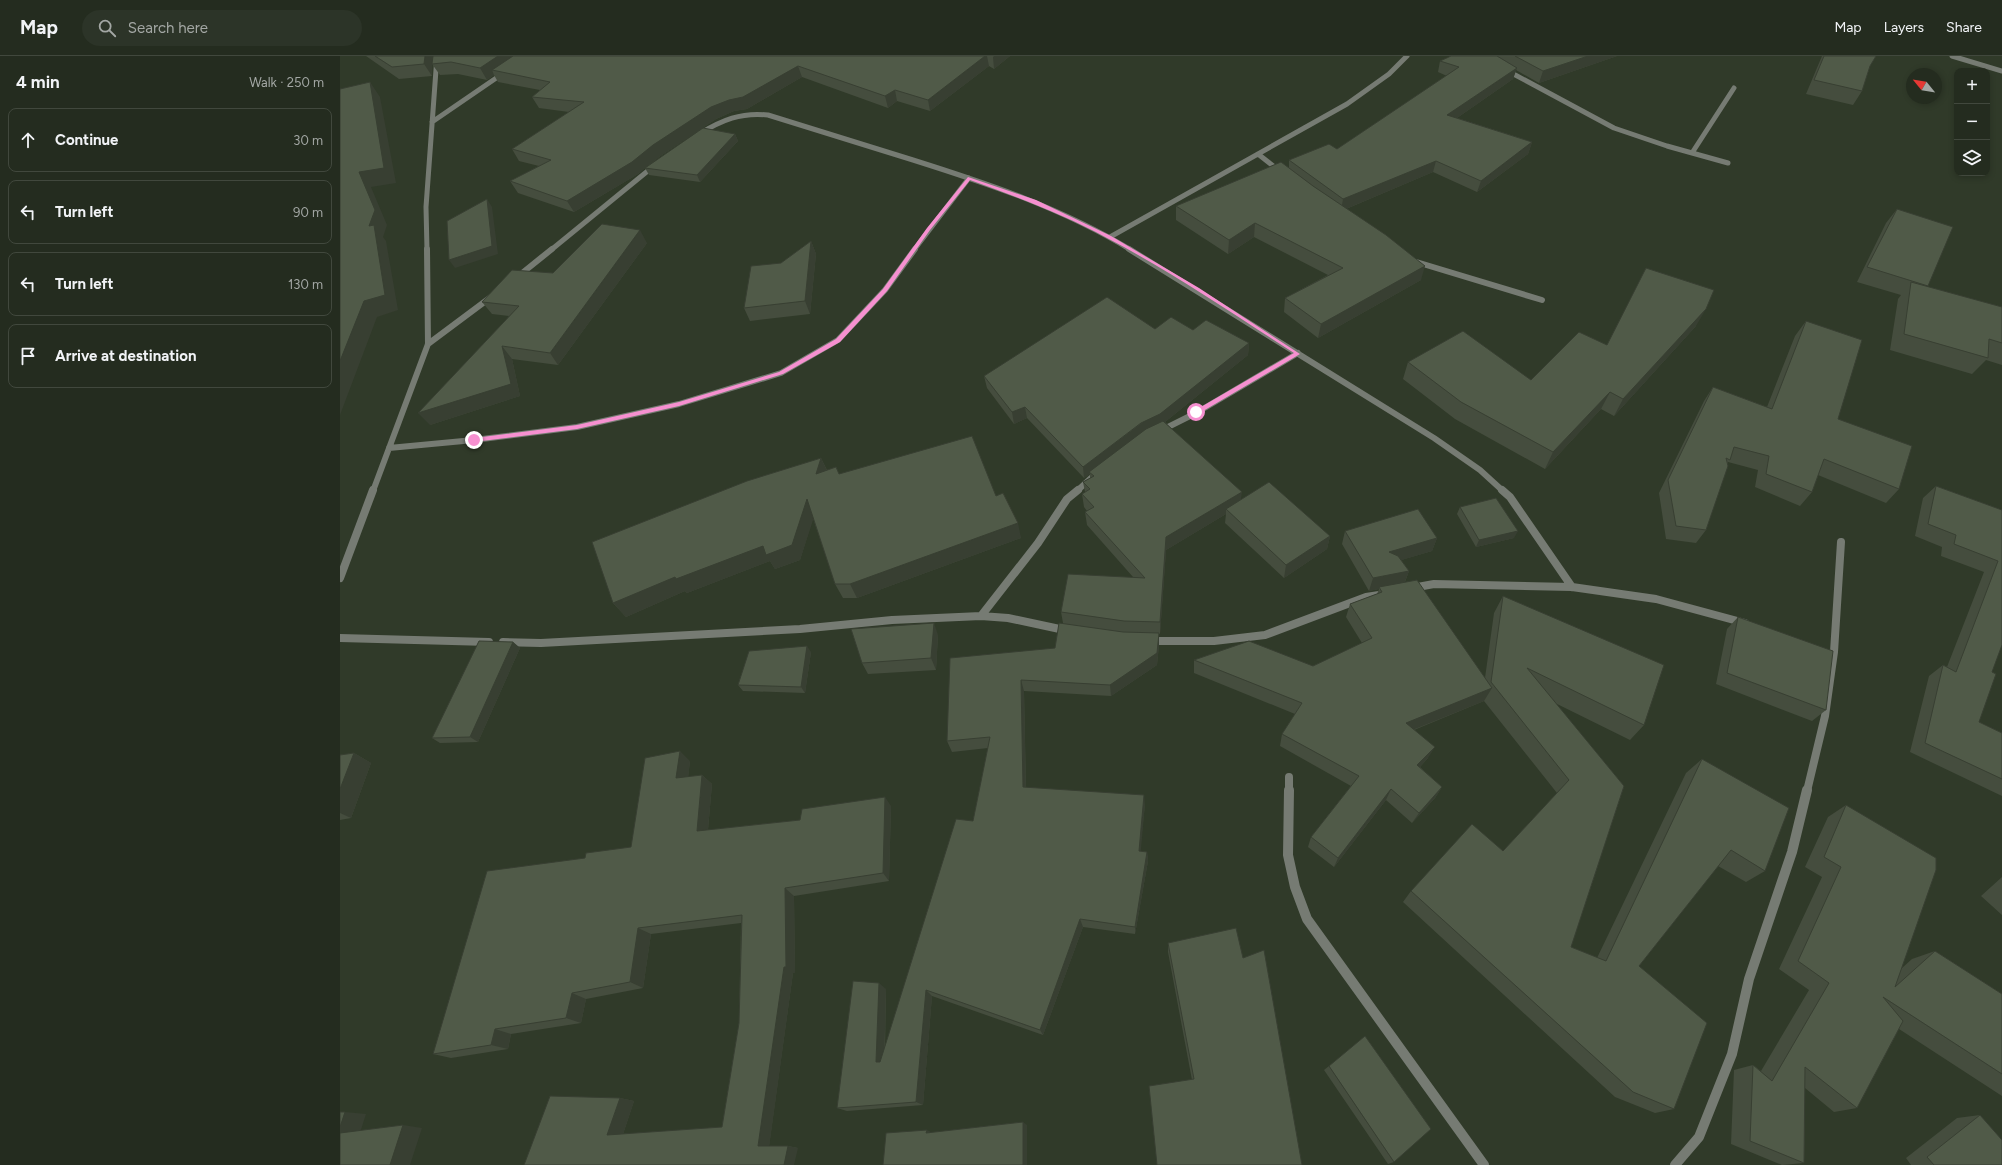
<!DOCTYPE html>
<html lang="en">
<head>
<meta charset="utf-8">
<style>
  :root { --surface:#242c1f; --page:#2c3428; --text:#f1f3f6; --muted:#a3a7a4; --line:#41483d }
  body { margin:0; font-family:Figtree,sans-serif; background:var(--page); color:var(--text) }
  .controls { position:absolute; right:12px; top:12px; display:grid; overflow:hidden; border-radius:8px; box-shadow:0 2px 6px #0003 }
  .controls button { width:36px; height:36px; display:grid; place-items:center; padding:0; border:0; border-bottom:1px solid var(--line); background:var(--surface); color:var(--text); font:20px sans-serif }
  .compass { position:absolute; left:1566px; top:12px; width:36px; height:36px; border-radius:50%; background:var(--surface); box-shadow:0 2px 6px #0003; rotate:300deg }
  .stop { position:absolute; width:12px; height:12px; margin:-9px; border:3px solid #f690d0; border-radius:50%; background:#fff }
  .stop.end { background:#f690d0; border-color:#fff; box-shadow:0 1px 4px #0008 }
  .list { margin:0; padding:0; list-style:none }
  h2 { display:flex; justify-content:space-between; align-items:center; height:52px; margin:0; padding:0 16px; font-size:17px }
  h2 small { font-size:13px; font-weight:400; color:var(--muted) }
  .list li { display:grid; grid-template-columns:26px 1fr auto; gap:12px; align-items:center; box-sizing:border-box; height:64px; margin:0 8px 8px; padding:0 8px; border:1px solid var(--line); border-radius:8px }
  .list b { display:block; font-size:15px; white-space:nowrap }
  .list em { font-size:13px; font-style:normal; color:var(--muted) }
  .icon { flex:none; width:22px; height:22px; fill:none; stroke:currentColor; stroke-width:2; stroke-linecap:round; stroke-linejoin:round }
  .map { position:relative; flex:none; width:1662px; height:1109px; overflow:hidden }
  header { display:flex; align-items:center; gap:24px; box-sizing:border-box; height:56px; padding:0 20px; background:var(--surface); border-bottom:1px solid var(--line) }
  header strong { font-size:19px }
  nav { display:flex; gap:22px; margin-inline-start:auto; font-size:14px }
  .search { width:280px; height:36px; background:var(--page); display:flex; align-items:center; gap:10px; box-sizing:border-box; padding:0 14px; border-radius:22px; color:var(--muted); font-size:15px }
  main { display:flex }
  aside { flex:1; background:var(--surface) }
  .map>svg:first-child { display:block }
</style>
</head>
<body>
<header>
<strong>Map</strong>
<div class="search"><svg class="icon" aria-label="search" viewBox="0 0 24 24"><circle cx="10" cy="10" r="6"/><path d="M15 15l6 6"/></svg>Search here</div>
<nav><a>Map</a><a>Layers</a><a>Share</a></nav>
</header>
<main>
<aside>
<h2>4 min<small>Walk · 250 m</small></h2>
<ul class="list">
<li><svg class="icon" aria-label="ahead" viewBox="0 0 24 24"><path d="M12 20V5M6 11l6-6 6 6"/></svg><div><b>Continue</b></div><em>30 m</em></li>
<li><svg class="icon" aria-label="left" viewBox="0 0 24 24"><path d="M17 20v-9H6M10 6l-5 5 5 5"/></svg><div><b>Turn left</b></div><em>90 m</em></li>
<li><svg class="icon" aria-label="left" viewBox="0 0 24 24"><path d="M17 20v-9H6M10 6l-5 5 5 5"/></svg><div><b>Turn left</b></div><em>130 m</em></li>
<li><svg class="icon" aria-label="arrive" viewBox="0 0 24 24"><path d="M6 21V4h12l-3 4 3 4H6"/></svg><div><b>Arrive at destination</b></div></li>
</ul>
</aside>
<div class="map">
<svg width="1662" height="1109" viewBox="0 0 1662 1109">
  <rect width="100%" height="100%" fill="#303a29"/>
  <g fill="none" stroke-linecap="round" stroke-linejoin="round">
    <path stroke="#767b73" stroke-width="5" d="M1612,0L1662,15
      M1166,14L1274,72L1327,90L1388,107
      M92,66L165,16
      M359,78C382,64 401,56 428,59C476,74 525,89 573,104C649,128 722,152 791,194
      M1352,97L1394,32
      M918,98L941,116
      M770,181L1007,48L1049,18L1067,0
      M87,194L86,151L97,0
      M211,194L315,109
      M574,194L629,122"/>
    <path stroke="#767b73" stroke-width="6" d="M789,193L1094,382L1140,414L1163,435
      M1073,205L1202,244
      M176,222L212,193
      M88,288L151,241
      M820,375L856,357L958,297
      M49,392L134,384L237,371L339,348L441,317L498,284L545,234L575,193
      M33,435L88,288L87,193
      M737,435L751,422"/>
    <path stroke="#767b73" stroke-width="8" d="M1162,434L1170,441L1232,531
      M0,522L33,434
      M1072,532L1094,528L1232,531L1316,543L1405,567
      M641,560L698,487L727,443L738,434
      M0,582L149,586
      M810,585H874L925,579L1026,541L1039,539
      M163,586L201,587L460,573L552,564L641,560L668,562L729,575
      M949,735V721
      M1467,735L1485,660L1494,596L1501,486"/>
    <path stroke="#767b73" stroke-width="10" d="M949,734L948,799L955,831L967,863L1144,1109
      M1335,1109L1359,1081L1392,998L1409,923L1452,796L1467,734"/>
  </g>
  <path fill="#454d3e" d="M26,0H670L654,13L649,10L590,55L557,45L548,52L462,21L407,53L394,55L376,63L319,101L306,112L395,78L398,85L360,126L309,119L305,112L298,118L234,156L178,137L170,125L199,110L179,105L172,93L229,56L199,52L192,41L200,34L158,26L154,19L147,24L118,18L100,19L92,8V20L59,23Z
    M1111,0H1277L1199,27L1176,14L1173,23L1117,62L1192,86L1188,98L1137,136L1093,116L1006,153L1081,224L978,282L944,256L945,242L988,219L914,181L888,198L836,164V150L949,112V104L997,93L1107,20L1098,16L1100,5Z
    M1482,0H1536L1530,10L1522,35L1513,49L1466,38Z
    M1557,153L1588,230L1587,231L1662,251V309L1646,304L1632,318L1550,294L1558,243L1561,239L1517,226L1546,167Z
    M471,185L476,198L470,258L410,265L404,252L441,207Z
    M307,187L218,309L172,303L180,340L90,369L169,260L152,258L142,246L213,217Z
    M1466,265L1498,363L1559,433L1546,447L1478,419L1472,436L1460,450L1415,431L1418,414L1388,406L1366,474L1356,487L1326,483L1319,437L1364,345L1373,331L1427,351L1455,280Z
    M1356,270L1274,360L1261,353L1205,413L1115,363L1063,323L1068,306L1191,324L1267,289Z
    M815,273L853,274L909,287L908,299L825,366L901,444L990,480L987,493L944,522L885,467L886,458L826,494L820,578H819V589L817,609L771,640L684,635L686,732L805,748L800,795L807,796L808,805L795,878L743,871L703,979L592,940L583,1049L507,1055L497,1052L546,933L545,993L633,765L648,692L612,696L607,685L715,592L723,567L721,556L793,521L747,469L745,456L747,455L744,451L742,438L745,436L743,426L750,422V418L744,422L687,362L674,368L647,332L644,320Z
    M481,402L487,414L496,411L499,418L656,440L681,482L517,542H503L495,528L473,462L460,504L435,513L430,505L347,537L345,535L286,561L273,547Z
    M1596,430L1662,454L1652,616L1639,666L1662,677V740L1570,696L1589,620L1603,609L1607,611L1644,516L1601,500L1602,491L1575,480L1583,442Z
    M1120,451L1174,482L1136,491L1117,458Z
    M1005,475L1097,482L1092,495L1061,504L1069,515L1065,526L1145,622L1154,557L1163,540L1304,669L1290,684L1215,647L1284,730L1231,891L1257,902L1346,717L1362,703L1425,815L1406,826L1378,810L1299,910L1334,1053L1315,1057L1275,1041L1063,846L1071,835L1163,795L1217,737L1144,645L1074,674L1088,702L1080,711L1102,731L1095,742L1072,767L1046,744L994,811L968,791L971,781L1011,730L940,690L942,678L955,658L854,617V604L973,610L1022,587L1006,561L1010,548L1037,538L1039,533L1029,535L1002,488Z
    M1398,561L1486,654L1472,665L1376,628L1387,573Z
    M598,579L596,614L528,618L522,607Z
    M173,586L180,592L138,686L100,687L92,682Z
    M471,596L465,637L403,635L398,629Z
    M14,697L31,707L11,762L0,764V699Z
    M350,705L348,721L362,719L372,728L368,774L460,764L551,750L549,825L454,840L455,917H453L429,1090H448L458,1092L184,1109L280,1042L294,1045L283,1078L382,1071L399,967L401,867L311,878L303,932L246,943L241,967L171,978L168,993L111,1002L93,998L245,802L291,791Z
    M1506,749L1562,912L1572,903L1595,895L1662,938V1040L1559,973L1517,1052L1494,1056L1465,1032L1464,1107L1442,1109L1391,1088L1394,1014L1413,1009L1421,1015L1469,934L1439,913L1482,821L1465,811L1488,761Z
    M1662,821V859L1641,840Z
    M828,887L903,902L962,1109L852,1024L828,896Z
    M989,1010L1054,1106L1048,1108L984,1014Z
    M1640,1059L1662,1109H1571L1566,1102L1617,1062Z"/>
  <path fill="#383f32" d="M85,0H93L92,20L84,8Z
    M158,0H182L152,14L154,19L147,24L140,12Z
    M645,0H647L649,10L590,55L588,44Z
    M654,0H670L654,13L653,1Z
    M1248,0H1277L1199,27L1203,15Z
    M458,10L462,21L407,53L394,55L376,63L319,101L298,118L234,156L227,145L371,51Z
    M1177,12L1173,23L1104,71L1107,59Z
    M30,26L40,41L56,127L31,131L47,169L43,181L46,185L58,254L37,261L0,359V305L24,245L29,170L19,116Z
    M555,34L557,45L548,52L545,40Z
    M395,78L398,85L360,126L357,119Z
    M1192,86L1188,98L1137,136L1141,125Z
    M1096,105L1093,116L1001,155L1003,143Z
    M147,143L152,151L158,198L115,212L109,204Z
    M915,167L914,181L888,198L889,184Z
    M300,174L307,187L218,309L210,297Z
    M471,185L476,198L470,258L465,245Z
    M1085,210L1081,224L978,282L981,268Z
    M1366,253L1356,270L1274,360L1283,343Z
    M909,287L908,299L820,370L749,416L750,418L744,422L743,411Z
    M162,290L172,303L180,340L90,369L78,357Z
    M1270,336L1261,353L1205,413L1213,396Z
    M685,351L687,362L674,368L672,356Z
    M481,402L488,417L476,418Z
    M902,436L900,449L886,453V458L826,494L820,578V566L826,481Z
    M467,443L475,458L460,504L435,513L430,505L347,537L345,535L286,561L273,547L335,521Z
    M678,467L681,482L517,542L510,528Z
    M1178,475L1174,482L1136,491L1139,484Z
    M990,480L987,493L944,522L946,509Z
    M1097,482L1092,495L1045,509L1049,496Z
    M1069,515L1064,528L1039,531V533L1029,535L1033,522Z
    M594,567L598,579L596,614L591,602Z
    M819,577V589L817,609L771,640L770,629Z
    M173,586L180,592L138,686L130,681Z
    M467,590L471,596L465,637L461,631Z
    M681,624L684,635L686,741L683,731Z
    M1152,632L1144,645L1060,679L1066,667Z
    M1095,691L1088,702L1071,721L1077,709Z
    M340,695L350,705L347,732L336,722Z
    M14,697L31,707L11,762L0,757V733Z
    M362,719L372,728L367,784L357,775Z
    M1102,731L1095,742L1072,767L1079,757Z
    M1051,733L1046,744L994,811L998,802Z
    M804,739L805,748L800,804L799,795Z
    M545,741L551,750L549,825L543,817Z
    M807,796L808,805L795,878V871Z
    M445,832L454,840L455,917H453L429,1092L418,1090Z
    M740,863L743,871L703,979L700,974Z
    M298,872L311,878L303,932L290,926Z
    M539,927L546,933L544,1010L536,1006Z
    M586,934L592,940L583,1049L576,1046Z
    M232,937L246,943L241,967L226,962Z
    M155,973L171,978L168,993L151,989Z
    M280,1042L294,1045L282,1081L267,1079Z
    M5,1056L26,1058L19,1080L0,1078V1071Z
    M683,1066L687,1069V1109H683Z
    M63,1069L82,1072L70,1109H50Z
    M587,1074L593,1077H586Z
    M448,1090L458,1092L454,1109H444Z"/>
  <path fill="#505a48" stroke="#383f32" d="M35,0H85L84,8L52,11Z
    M93,0H158L140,12L111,6L92,8Z
    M173,0H645L588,44L555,34L545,40L458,10L403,41L389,44L371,51L313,89L292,106L227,145L170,125L211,104L172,93L244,46L192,41L210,26L152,14Z
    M1111,0H1157L1177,12L1107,59L1192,86L1141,125L1096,105L1003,143L949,104L989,88L997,93L1119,11L1100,5Z
    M1175,0H1248L1203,15Z
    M1484,0H1536L1530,10L1522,35L1474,24Z
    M30,26L44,112L19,116L35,154L29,170L34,169L45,239L24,245L0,305V33Z
    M363,72L395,78L357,119L305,112Z
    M941,106L973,130L1046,179L1085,210L981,268L945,242L1003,212L915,167L889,184L836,150Z
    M147,143L152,190L109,204L107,165Z
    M1557,153L1613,171L1588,230L1527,211Z
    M262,168L300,174L210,297L162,290L171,328L78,357L179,250L142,246L172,214L213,217Z
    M471,185L465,245L404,252L411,210L441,207Z
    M1306,212L1374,234L1366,253L1283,343L1270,336L1213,396L1121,346L1068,306L1123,275L1191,324L1239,276L1267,289Z
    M1571,226L1662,251V287L1649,283L1648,302L1564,278Z
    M767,241L815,273L831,261L853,274L866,264L909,287L820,358L801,367L743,411L685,351L672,356L644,320Z
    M1466,265L1522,284L1498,363L1572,390L1559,433L1484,403L1472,436L1426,418L1429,400L1394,391L1390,404L1386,402L1388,410L1366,474L1336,470L1328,424L1373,331L1432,353Z
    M823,365L902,436L826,481L820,566L784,565L721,556L728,518L805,522L745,456L754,451L742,438L750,433L743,426L754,420L749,416L806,373Z
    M632,380L656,440L663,437L678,467L510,528H495L467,443L452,489L426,499L423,490L336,523L335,521L273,547L252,486L407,425L481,402L476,418L496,411L499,418Z
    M929,426L990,480L946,509L886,453Z
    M1596,430L1662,454V589L1652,616L1656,618L1639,666L1662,677V723L1585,687L1603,609L1616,616L1658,505L1614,488L1616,479L1588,468Z
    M1156,442L1178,475L1139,484L1120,451Z
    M1078,453L1097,482L1049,496L1058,500L1069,515L1033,522L1005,475Z
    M1077,524L1152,632L1066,667L1095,691L1077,709L1102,731L1079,757L1051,733L998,802L971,781L1019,720L942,678L962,647L854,604L909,585L973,610L1032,582L1010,548L1042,536L1039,531Z
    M1163,540L1324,609L1304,669L1187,612L1284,730L1231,891L1266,905L1362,703L1449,752L1425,815L1391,794L1299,910L1367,967L1334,1053L1293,1036L1071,835L1132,768L1163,795L1229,724L1151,626Z
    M1398,561L1493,595L1486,654L1387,617Z
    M594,567L591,602L522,607L511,573Z
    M719,567L783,576L819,577L817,597L770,629L681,624L683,731L804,739L799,795L807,796L795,871L740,863L700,974L586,934L576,1046L497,1052L513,925L539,927L536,1006H540L616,763L633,765L650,681L607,685L610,602L715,592Z
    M139,585L173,586L130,681L92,682Z
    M467,590L461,631L398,629L409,595Z
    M340,695L336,722L362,719L357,775L460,764L462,753L545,741L543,817L445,832L446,911H444L418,1090H448L444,1109H184L210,1040L280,1042L267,1079L382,1071L399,967L402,859L298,872L290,926L232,937L226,962L155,973L151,989L93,998L147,815L245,802L246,797L291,791L305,702Z
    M14,697L0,733V699Z
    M1506,749L1596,802V814L1555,931L1595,895L1662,938V1018L1543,941L1563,965L1517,1052L1465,1011L1464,1107L1410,1085L1413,1009L1432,1025L1489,927L1458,905L1501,811L1484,801Z
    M896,872L903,902L924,894L962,1109H817L809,1030L854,1023L828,887Z
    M1025,980L1091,1073L1054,1106L989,1010Z
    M0,1056H5L0,1071Z
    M1640,1059L1662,1084V1109H1594L1587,1101Z
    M683,1066V1109H543L546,1077L587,1074L586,1077Z
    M63,1069L50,1109H0V1077Z"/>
  <path fill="#f690d0" d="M628,121L696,144L771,180L859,232L960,298L858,358H854V355L954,297C893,258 832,216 767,182C723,158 677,141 630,124L590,174L547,235L500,286L443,318L339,350L237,373L134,386L131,384L134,382L237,369L339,346L439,316L496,283L543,233L587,172Z"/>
</svg>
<div class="controls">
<button>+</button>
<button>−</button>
<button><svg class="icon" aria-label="layers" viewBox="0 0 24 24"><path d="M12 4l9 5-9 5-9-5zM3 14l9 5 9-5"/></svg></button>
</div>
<svg class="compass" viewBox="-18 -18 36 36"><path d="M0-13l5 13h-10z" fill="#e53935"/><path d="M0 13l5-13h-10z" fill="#a3a7a4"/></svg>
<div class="stop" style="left:856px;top:356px"></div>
<div class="stop end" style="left:134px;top:384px"></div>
</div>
</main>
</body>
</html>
